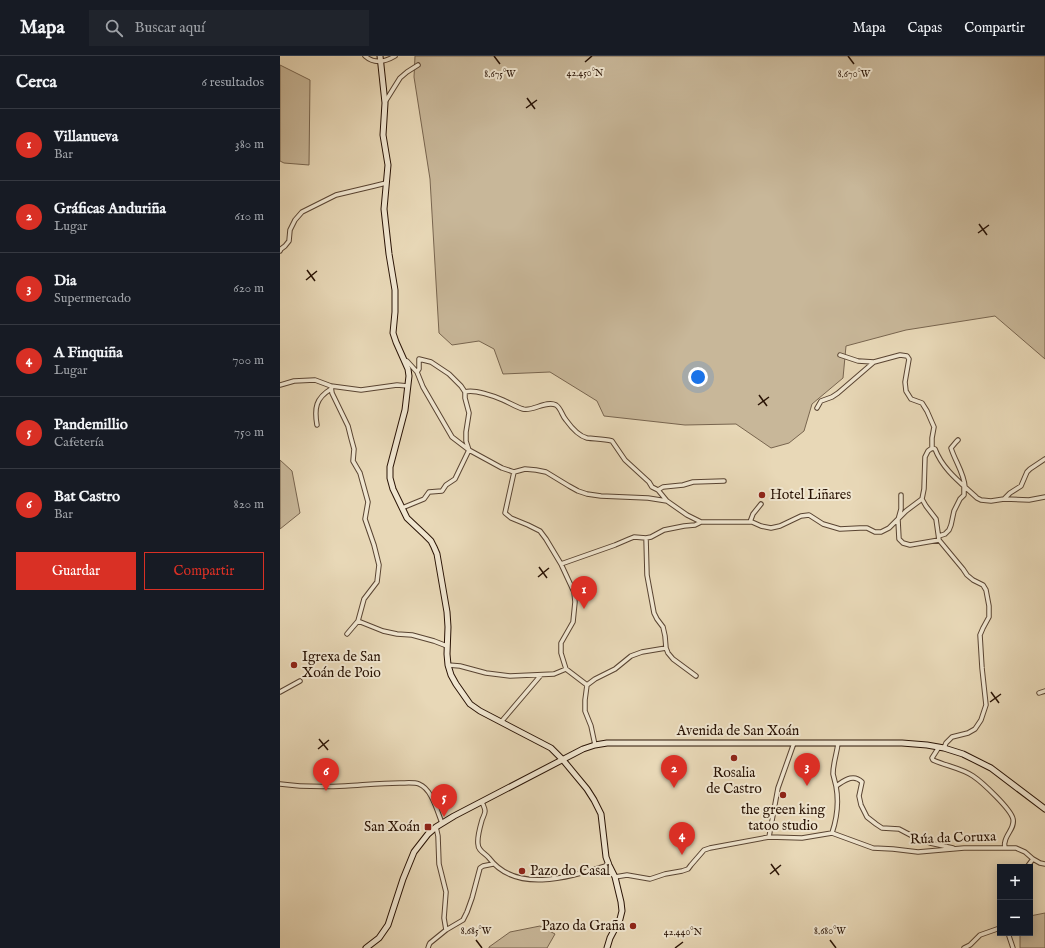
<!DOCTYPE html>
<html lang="es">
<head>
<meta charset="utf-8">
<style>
  :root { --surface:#171b24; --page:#20242c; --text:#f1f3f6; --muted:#9ea1a6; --line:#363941; --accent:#d93025 }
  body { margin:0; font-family:"IM FELL English",serif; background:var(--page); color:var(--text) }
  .controls { position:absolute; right:12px; bottom:12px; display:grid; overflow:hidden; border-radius:0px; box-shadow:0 2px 10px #0003 }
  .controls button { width:36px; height:36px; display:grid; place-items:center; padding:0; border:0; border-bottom:1px solid var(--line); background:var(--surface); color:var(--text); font:20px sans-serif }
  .you { position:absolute; left:418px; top:321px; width:14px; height:14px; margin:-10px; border:3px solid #fff; border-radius:50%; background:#1a73e8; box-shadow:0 0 0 6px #1a73e833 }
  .badge { display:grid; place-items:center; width:26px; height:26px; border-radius:50%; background:var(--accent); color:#fff; font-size:13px; font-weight:700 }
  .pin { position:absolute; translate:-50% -33px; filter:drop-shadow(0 1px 2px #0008) }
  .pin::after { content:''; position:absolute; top:21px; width:14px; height:12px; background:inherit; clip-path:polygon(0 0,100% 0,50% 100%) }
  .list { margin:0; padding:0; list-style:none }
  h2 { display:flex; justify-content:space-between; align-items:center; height:52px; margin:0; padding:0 16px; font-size:17px }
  h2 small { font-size:13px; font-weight:400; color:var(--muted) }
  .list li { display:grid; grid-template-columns:26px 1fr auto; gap:12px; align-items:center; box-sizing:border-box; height:72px; padding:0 16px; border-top:1px solid var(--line) }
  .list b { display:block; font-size:15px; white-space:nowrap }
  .list p { margin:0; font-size:13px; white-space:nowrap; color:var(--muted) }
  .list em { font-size:13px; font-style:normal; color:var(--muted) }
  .actions { display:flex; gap:8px; padding:12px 16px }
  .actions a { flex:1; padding:9px 0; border:1px solid var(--accent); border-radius:0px; text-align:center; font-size:14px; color:var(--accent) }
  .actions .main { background:var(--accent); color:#fff }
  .icon { flex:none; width:22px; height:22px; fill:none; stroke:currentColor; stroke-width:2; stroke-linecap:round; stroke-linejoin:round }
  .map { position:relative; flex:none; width:765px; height:892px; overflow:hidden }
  header { display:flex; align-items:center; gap:24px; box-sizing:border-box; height:56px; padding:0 20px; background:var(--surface); border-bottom:1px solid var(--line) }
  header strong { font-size:19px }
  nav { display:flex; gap:22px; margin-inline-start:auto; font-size:14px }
  .search { width:280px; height:36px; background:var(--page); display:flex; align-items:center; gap:10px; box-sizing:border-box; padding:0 14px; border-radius:0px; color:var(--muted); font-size:15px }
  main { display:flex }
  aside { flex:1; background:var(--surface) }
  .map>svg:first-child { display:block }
</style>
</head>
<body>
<header>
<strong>Mapa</strong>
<div class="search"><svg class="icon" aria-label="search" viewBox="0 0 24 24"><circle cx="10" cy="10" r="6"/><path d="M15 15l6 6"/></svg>Buscar aquí</div>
<nav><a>Mapa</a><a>Capas</a><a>Compartir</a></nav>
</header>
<main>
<aside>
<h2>Cerca<small>6 resultados</small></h2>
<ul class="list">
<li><span class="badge">1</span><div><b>Villanueva</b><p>Bar</p></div><em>380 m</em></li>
<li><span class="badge">2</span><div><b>Gráficas Anduriña</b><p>Lugar</p></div><em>610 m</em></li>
<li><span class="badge">3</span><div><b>Dia</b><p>Supermercado</p></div><em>620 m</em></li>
<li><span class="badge">4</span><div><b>A Finquiña</b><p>Lugar</p></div><em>700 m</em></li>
<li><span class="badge">5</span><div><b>Pandemillio</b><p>Cafetería</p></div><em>750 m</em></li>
<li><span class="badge">6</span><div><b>Bat Castro</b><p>Bar</p></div><em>820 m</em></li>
</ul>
<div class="actions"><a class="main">Guardar</a><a>Compartir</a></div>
</aside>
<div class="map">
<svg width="765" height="892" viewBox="0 0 765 892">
  <rect width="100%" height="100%" fill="#e8d8b7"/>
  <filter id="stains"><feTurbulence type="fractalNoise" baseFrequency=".005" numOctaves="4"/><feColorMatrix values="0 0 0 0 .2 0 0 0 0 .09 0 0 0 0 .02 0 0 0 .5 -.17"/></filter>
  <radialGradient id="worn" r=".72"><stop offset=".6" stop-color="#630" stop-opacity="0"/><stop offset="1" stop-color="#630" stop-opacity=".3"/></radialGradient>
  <path fill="#c8b799" stroke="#78654f" d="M135,0H765V303L715,260L626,274L566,290L563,322L532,348L524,375L509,387L491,392L456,368L405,369L324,360L317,345L270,316L223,318L214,293L199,285L172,289L159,277L150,123L134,21Z
    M0,9L30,24L29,109L4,107L0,105Z
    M0,404L12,415L20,457L0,473Z
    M765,857V892H740V877H750V860Z
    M260,870L275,878L267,892H209V891L230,876Z"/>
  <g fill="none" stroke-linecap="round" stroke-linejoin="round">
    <g stroke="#594432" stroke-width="5.5">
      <path id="street" d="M85,0C94,8 105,6 115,0
        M105,46L120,22L127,16L138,9
        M0,195L1,193L5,190L9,185L10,174L15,164L22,156L56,139L94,130L106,127
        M560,299L578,305L594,306
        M124,304L127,305L137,316L143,331L172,381L189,394L222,412L234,416
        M0,329L14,325L35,324L51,330L81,334L117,329L128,330
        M51,330L52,337L68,370L71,382L74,393L73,405L80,417L88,446L85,463L94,489L99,509L97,526L84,543L78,565L67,578
        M185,336C194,333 214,340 223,344C230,347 236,351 243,353C252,356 266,344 276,349C281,352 282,360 286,364C291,371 299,380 307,382C315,383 324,383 332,385L345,404L369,426L372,431L378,434L387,445
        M537,352L541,345L552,341L558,337L594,306L620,299L627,300L629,303L625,326L626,335L631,343L642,347L647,355L654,371L652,382V392
        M37,369C34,352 36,342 51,333
        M678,384L676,386L671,392C675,405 684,417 685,431
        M652,392L648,395L645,401L644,433L642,443L646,450L656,463L659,484L683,513L687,519L693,524L703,529L706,534L709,550V561L703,572L700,579L702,612L706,649L701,664L695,673L688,677L672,681L666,687L664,692
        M652,392L655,393C663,414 681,427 697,442L701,444L711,445L724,443L749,444L765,441
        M234,416L245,413L256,414L266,416L289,430L298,435L307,438L321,440L368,442L387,445L407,459L421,466H472L481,470L491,472L500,470L521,460L529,459L543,468L560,473L580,472H587L595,476H601L609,472L626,455L642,443
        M234,416L225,457L231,462L248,469L260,475L266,483L281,508L294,536L295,546L293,566L281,587V597L286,613L307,629L305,644V655L311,670L315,689
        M378,434L383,431L403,429L413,426L444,425
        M621,439V453L618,464L619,483L623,487L630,489L659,484
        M724,443L730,437L741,430L747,416L750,413L765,403
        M122,452L144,443L149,436L162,435L166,429L175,423L189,394L186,385V376L189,357L185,342V336L181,330L169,318L151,306L139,303V313L137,316
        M470,466L473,458L481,448
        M659,480L665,478L669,474L671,469L674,455L680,443L684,439V430
        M366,482L367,519L374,557L377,563L383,571L385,580L386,592L388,597L393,603L416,620
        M281,508L335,489L349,483L354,481L366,482L371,481L384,474L404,470L415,469L421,466
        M78,565L103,575L117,578L132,579L154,585L167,590
        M168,609L180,610L206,617L230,620L274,618L286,613
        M307,629L315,623L335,613L351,600L362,596L386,592
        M0,636L20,625
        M759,637L765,635
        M221,666L261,619
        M558,687C557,697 553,707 553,718C554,722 555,726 556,730C559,746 557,762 552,777L593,792L613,793L638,796L684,792H736L745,796L753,803L760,807L765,808
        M659,691L652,702L653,704C666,710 681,712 693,720C702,726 731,753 733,763C735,772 726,778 725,786C724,788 725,790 725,792
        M0,728C22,731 43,731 65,730C83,729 102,727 120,727C126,727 134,726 139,728C152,733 157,755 162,767
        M556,730C564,725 573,717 582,726L579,740L581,749L587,761L596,768L602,772L619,773L638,783L650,787L673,792
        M202,746C203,749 205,752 205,755C205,758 203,761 202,764C200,771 197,781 198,788C198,795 205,797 209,802C237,839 292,820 329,809
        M156,771L158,780L159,808L166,836L164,862L166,874
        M489,781L498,732L514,687
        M747,811L753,803
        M335,821L347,819L370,823L385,818L402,815L408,813L411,809L424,794L430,792L489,781L522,782L552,777
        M728,877L733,892
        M148,892L149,889L150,887L166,874L183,864L187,856L192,842L200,812L203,810L213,808
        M684,892L690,889L700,879L720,872"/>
    </g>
    <g stroke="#291305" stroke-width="7">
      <path id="secondary" d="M100,0L105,47L103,79L108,109L104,153L109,198L115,234V256L113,277L116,286L128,313L129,320L125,354L110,411V422L113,433L127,462L145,479L151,485L154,491L157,498L167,556L168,571L167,598L168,609L171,619L176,628L190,648L200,655L271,692L283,704L307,733L314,744L321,758L326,801L329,809L335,821L341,846L342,855L340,863L330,882L327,892
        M86,892L99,882L108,869L123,823L134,796L148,778L156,771L174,760L303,693L315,689L327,687H622L647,689L664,692L683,698L711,712L765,753"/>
    </g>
    <use href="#street" stroke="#f0e6d0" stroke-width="3.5"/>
    <use href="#secondary" stroke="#f0e6d0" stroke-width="5"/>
  </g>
  <path fill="none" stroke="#291305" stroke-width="1.5" d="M214,0L220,8M568,0L574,8M305,6L312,0M247,42L255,53M246,52L257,44M699,168L707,179M698,177L709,169M27,214L35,225M26,224L37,215M479,339L487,350M478,349L489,341M259,511L267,522M258,521L269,512M711,636L719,647M710,646L721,638M39,683L48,694M38,693L49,684M491,808L499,819M490,818L501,809M196,884L202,892M550,884L556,892M395,892L403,886"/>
  <g fill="#8f2418" stroke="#f0e6d0" stroke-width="1.5">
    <circle cx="482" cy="439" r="4"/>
    <circle cx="14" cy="609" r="4"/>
    <circle cx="454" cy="702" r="4"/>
    <circle cx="503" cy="739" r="4"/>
    <rect x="144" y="767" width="8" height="8" rx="2"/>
    <circle cx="242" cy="815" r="4"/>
    <circle cx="353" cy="870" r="4"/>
  </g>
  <g text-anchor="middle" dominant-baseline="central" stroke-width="4" stroke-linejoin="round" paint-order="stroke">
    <g font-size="14" fill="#291305" stroke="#f0e6d0" text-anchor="start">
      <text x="490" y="439">Hotel Liñares</text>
      <text x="22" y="601">Igrexa de San<tspan x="22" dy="16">Xoán de Poio</tspan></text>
      <text x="454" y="717" text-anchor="middle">Rosalia<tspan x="454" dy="16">de Castro</tspan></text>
      <text x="503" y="754" text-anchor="middle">the green king<tspan x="503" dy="16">tatoo studio</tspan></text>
      <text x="140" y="771" text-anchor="end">San Xoán</text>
      <text x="250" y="815">Pazo do Casal</text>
      <text x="345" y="870" text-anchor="end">Pazo da Graña</text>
    </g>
    <g font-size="14" fill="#291305" stroke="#f0e6d0">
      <text x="458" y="675">Avenida de San Xoán</text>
      <text transform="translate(673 782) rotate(-2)">Rúa da Coruxa</text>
    </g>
  </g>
  <g font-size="10" text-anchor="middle" fill="#291305" stroke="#f0e6d0" stroke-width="4" stroke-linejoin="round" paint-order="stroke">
    <text x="305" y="20">42.450°N</text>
    <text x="220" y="21">8.675°W</text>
    <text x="574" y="21">8.670°W</text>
    <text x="196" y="878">8.685°W</text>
    <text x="550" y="878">8.680°W</text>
    <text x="403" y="879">42.440°N</text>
  </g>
  <rect width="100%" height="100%" filter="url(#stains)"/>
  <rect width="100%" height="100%" fill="url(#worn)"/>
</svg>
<div class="controls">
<button>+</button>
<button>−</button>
</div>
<div class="you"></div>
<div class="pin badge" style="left:304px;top:553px">1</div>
<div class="pin badge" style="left:394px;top:732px">2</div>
<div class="pin badge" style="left:527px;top:730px">3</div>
<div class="pin badge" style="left:402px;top:799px">4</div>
<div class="pin badge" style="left:164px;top:761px">5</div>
<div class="pin badge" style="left:46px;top:735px">6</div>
</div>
</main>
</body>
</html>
